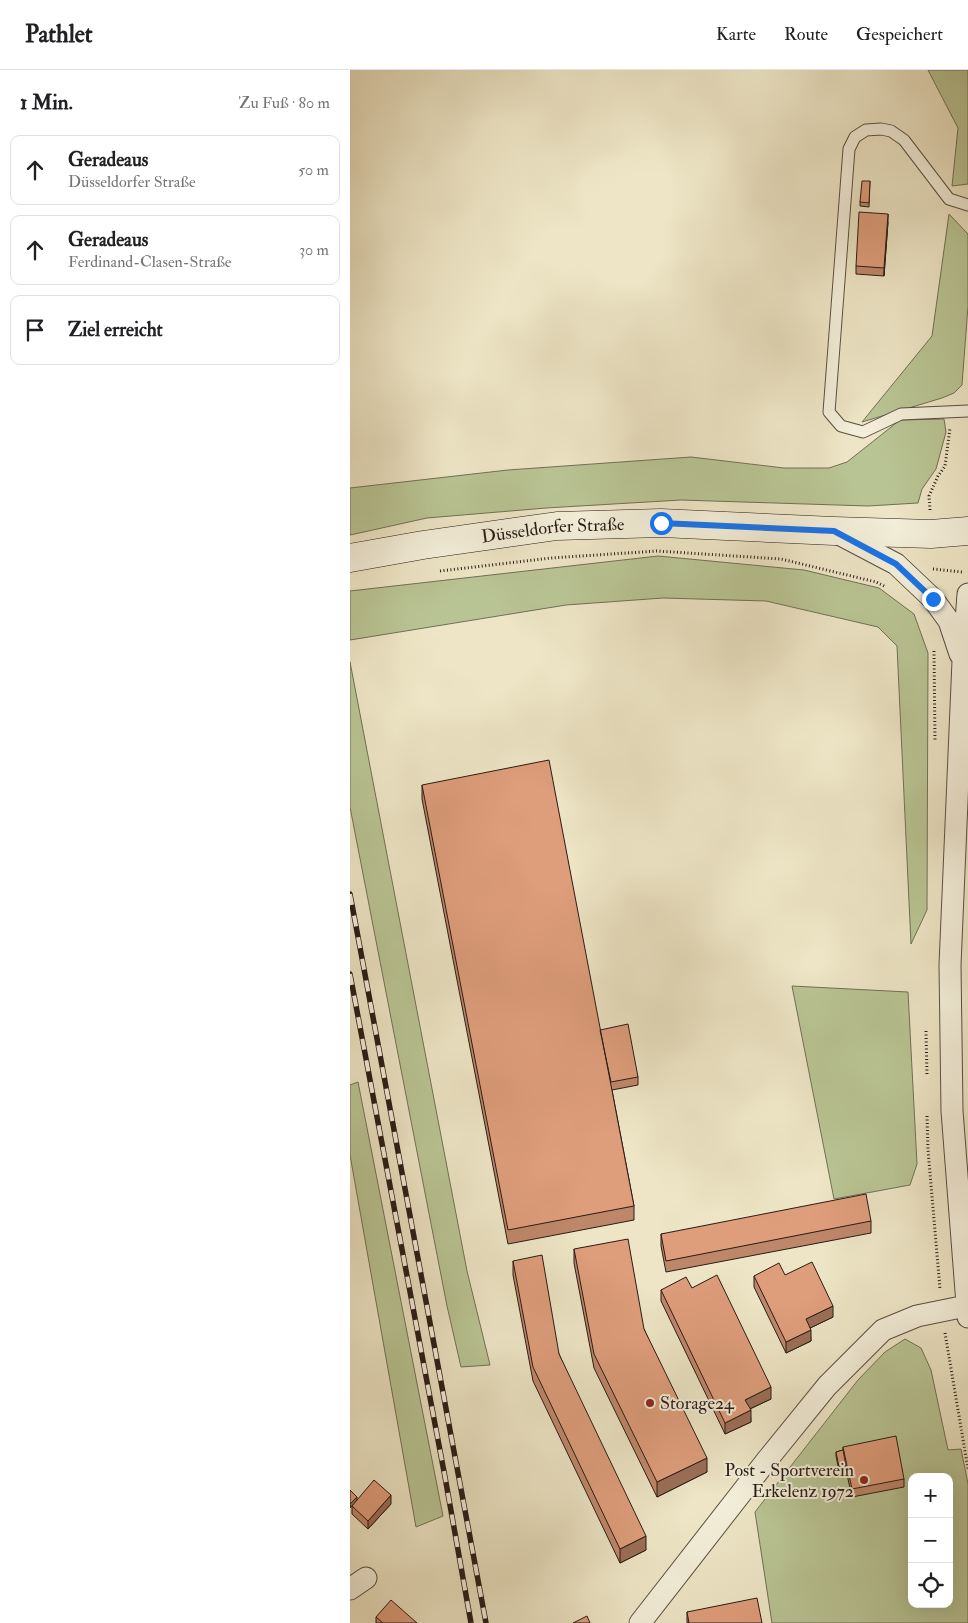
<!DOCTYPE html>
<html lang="de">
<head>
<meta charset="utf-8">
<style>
  :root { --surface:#fff; --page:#f2f2f2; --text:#202124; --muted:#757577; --line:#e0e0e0 }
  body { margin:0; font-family:"IM FELL Double Pica",serif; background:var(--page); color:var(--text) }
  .controls { position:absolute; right:15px; bottom:15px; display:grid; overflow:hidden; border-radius:10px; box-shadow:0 5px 20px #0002 }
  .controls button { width:45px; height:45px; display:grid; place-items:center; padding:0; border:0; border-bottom:1px solid var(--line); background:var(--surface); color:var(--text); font:25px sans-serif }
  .stop { position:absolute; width:15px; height:15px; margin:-11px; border:4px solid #1a73e8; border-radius:50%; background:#fff }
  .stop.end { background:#1a73e8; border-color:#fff; box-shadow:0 1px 5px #0008 }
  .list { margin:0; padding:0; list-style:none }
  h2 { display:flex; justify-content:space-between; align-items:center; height:65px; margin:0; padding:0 20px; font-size:21px }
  h2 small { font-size:16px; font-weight:400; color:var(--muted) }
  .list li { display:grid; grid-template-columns:32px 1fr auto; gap:15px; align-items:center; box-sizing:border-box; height:70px; margin:0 10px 10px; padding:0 10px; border:1px solid var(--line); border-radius:10px }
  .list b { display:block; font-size:19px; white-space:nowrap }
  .list p { margin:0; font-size:16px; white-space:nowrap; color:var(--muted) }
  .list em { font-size:16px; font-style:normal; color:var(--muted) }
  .icon { flex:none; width:28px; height:28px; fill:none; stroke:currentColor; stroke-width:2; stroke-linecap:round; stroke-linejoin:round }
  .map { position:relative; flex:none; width:618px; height:1553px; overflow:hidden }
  header { display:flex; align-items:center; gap:30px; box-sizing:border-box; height:70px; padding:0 25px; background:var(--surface); border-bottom:1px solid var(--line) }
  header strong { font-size:24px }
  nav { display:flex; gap:28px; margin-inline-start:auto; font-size:18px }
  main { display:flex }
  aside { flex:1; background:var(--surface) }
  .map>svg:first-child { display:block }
</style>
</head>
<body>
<header>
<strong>Pathlet</strong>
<nav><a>Karte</a><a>Route</a><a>Gespeichert</a></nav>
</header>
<main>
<aside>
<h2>1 Min.<small>Zu Fuß · 80 m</small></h2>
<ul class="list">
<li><svg class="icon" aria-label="ahead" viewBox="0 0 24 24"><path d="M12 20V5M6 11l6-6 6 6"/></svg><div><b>Geradeaus</b><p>Düsseldorfer Straße</p></div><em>50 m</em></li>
<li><svg class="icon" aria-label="ahead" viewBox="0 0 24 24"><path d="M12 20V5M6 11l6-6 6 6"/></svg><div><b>Geradeaus</b><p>Ferdinand-Clasen-Straße</p></div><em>30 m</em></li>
<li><svg class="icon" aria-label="arrive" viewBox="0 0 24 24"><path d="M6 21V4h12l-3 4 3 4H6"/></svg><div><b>Ziel erreicht</b></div></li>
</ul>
</aside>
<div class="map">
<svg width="618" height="1553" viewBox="0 0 618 1553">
  <rect width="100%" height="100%" fill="#ede5c5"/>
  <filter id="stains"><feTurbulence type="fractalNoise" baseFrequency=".004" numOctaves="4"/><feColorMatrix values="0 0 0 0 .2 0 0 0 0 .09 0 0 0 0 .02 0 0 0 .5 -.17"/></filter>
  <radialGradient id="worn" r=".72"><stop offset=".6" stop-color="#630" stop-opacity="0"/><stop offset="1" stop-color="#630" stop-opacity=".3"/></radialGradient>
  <path fill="#b9c494" stroke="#717055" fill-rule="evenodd" d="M578,0H618V114L602,116L608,58Z
    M599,144L618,164V236L612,315L604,323L592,328L512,352L582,266Z
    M594,349L596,362L586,399L572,419L568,433L518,436L331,430L196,438L77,448L0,465V418L158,400L341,387L434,398H479L497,392L550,350Z
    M308,486L454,500L529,518L564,544L578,583L577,840L561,874L547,576L528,557L416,531L313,528L216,535L0,570V521Z
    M0,592L117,1201L140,1295L111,1297L97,1236L0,737Z
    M442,916L558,922L567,1094L560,1115L484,1129Z
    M8,1012L93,1446L66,1457L0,1085V1015Z
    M555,1269L571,1278L581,1300L598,1380L611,1379L618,1414V1553H422L405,1442L508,1310L535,1282ZM562,1407H599V1534H562Z"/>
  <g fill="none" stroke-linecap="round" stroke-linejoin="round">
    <g stroke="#5a4e42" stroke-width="13">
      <path id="service" d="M618,135L599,129L554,70L541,61L531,59L516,60L505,67L499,79L479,342L491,356L513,362L551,344L618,341"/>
    </g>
    <g stroke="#5a4e42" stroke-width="23">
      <path id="minor" d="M487,463L546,494L583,529L599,551L610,584
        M618,524L613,591L600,895L602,1041L618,1247
        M0,1519L16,1508
        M290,1553L417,1390L477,1316L533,1260L567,1246L616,1236"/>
    </g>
    <g stroke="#291b16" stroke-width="29">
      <g id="secondary">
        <path id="s1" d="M0,488L73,475L207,456L311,453L484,461L581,464L618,461"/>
      </g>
    </g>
    <path stroke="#291b16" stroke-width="3" stroke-dasharray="1 2.5" stroke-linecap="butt" d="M580,440L579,426L588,406L595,396L600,358
      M583,499L612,502
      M90,501L201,488L307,481L431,489L526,512L536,517
      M584,581L585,672
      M576,961L577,1005
      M577,1046L578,1080L590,1219
      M595,1263L618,1399"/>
    <use href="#service" stroke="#f3eed9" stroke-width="11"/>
    <use href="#minor" stroke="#f3eed9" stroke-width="21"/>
    <use href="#secondary" stroke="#f3eed9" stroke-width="28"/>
    <g stroke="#291b16" stroke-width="5.5">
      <path id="rail" d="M0,824L136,1553
        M0,904L95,1407L121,1553"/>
    </g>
    <use href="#rail" stroke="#f3eed9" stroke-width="4" stroke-dasharray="11" stroke-linecap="butt"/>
  </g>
  <path fill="#bf876a" stroke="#291b16" d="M520,111L519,137L510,136V132Z
    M538,152L534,206L506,204V196Z
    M72,715L250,960L288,1007V1015L262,1020L284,1136V1150L158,1174L72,729Z
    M521,1151V1163L316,1202L311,1176V1164Z
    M224,1179L294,1259L357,1402L307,1427L244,1298L224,1193Z
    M163,1191L209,1284L296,1480L270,1493L183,1311L163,1205Z
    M435,1205L483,1247L460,1258L461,1271L436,1283L404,1217V1206Z
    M342,1218L421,1329L400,1339L401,1352L375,1364L311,1231V1220Z
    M493,1377L554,1409V1417L502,1427L496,1400L489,1401L486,1386V1382L493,1380Z
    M7,1430L41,1434L18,1459L2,1444V1437Z
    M337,1542L412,1553H337Z
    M26,1547L67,1553H26Z"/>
  <path fill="#9b6e56" stroke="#291b16" d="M538,144V152L534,206V198Z
    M483,1236V1247L456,1260V1249Z
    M461,1260V1271L436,1283V1272Z
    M421,1317V1329L395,1341V1330Z
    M401,1340V1352L375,1364V1353Z
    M357,1388V1402L307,1427V1412Z
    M41,1425V1434L18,1459V1451Z
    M7,1427V1431L0,1438V1434Z
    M296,1466V1480L270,1493V1479Z"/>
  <path fill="#de9d7b" stroke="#291b16" d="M512,111H520L519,133L510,132Z
    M509,142L538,144L534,198L506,196Z
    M199,690L284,1136L158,1160L72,715Z
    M278,954L288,1007L261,1012L250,960Z
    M516,1124L521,1151L316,1191L311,1164Z
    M278,1169L294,1259L357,1388L307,1412L244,1284L224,1179Z
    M192,1185L209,1284L296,1466L270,1479L183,1297L163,1191Z
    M462,1192L483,1236L456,1249L461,1260L436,1272L404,1206L429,1193L435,1205Z
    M367,1205L421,1317L395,1330L401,1340L375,1353L311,1220L336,1207L342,1218Z
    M546,1366L554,1409L502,1419L493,1377Z
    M493,1380L496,1396L489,1397L486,1382Z
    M24,1410L41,1425L18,1451L2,1436Z
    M0,1420L7,1427L0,1434Z
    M407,1528L412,1553H339L337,1542Z
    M41,1530L67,1553H33L26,1547Z
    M237,1546L240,1553H223Z"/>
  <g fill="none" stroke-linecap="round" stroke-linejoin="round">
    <path stroke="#1a73e8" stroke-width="6" d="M311,453L484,461L546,494L583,529"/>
  </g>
  <g fill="#8f2418" stroke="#f3eed9" stroke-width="2">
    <circle cx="300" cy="1333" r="5"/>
    <circle cx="514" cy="1410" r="5"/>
  </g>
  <g text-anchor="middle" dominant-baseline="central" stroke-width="4" stroke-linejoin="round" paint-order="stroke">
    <g font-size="18" fill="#291b16" stroke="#f3eed9">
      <text stroke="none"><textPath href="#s1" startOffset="205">Düsseldorfer Straße</textPath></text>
    </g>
    <g font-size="18" fill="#291b16" stroke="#f3eed9" text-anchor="start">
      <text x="310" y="1333">Storage24</text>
      <text x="504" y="1400" text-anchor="end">Post - Sportverein<tspan x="504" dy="21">Erkelenz 1972</tspan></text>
    </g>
  </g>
  <rect width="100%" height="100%" filter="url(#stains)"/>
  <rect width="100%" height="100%" fill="url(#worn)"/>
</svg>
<div class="controls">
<button>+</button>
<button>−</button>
<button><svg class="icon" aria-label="locate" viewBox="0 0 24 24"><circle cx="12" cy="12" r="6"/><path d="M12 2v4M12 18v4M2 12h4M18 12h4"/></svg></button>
</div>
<div class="stop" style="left:311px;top:453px"></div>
<div class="stop end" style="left:583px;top:529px"></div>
</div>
</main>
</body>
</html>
